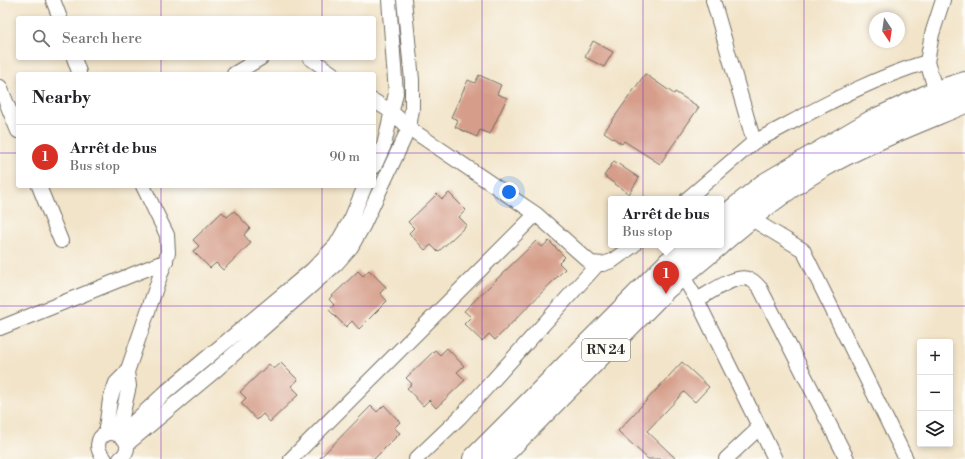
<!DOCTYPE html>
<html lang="en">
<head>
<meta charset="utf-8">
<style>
  :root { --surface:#fff; --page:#f2f2f2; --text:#202124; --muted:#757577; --line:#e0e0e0; --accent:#d93025 }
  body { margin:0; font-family:"Libre Bodoni",serif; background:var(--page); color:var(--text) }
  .controls { position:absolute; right:12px; bottom:12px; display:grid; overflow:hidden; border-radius:4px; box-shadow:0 2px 6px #0003 }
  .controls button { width:36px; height:36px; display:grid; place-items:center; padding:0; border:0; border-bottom:1px solid var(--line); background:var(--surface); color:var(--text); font:20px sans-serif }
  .compass { position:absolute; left:869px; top:12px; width:36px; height:36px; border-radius:50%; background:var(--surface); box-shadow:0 2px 6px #0003; rotate:167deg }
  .you { position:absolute; left:509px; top:192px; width:14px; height:14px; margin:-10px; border:3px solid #fff; border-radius:50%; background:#1a73e8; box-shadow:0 0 0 6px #1a73e833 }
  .badge { display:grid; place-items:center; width:26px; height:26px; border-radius:50%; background:var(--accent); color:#fff; font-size:13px; font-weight:700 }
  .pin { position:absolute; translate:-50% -33px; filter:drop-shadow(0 1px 2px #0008) }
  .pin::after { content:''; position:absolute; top:21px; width:14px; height:12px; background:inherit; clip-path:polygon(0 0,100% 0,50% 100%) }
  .popup { position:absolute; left:608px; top:196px; width:116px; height:52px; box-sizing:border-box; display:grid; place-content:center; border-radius:4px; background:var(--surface); filter:drop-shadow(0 1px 3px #0005); font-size:13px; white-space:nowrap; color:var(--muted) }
  .popup b { font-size:15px; color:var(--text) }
  .popup::after { content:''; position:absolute; left:50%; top:100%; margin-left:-8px; border:8px solid transparent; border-top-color:var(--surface) }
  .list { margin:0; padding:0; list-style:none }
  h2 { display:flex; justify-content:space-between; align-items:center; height:52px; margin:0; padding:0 16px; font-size:17px }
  h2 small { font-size:13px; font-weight:400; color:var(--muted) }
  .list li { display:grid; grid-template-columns:26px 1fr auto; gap:12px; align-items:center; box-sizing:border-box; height:64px; padding:0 16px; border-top:1px solid var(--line) }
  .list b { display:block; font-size:15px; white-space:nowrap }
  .list p { margin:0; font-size:13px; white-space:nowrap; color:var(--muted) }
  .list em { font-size:13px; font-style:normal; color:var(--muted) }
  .icon { flex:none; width:22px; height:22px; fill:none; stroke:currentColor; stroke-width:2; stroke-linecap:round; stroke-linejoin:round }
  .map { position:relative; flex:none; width:965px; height:459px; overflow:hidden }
  .search { position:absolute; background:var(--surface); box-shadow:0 2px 6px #0003; left:16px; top:16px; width:360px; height:44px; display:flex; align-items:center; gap:10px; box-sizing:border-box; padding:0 14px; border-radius:4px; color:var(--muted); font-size:15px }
  .panel { position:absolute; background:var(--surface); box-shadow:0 2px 6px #0003; left:16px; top:72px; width:360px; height:116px; border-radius:4px }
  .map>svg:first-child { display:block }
</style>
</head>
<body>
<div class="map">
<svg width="965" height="459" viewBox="0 0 965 459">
  <rect width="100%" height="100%" fill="#fdfcf7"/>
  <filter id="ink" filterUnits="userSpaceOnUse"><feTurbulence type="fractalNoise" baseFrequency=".025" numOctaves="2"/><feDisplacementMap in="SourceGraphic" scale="8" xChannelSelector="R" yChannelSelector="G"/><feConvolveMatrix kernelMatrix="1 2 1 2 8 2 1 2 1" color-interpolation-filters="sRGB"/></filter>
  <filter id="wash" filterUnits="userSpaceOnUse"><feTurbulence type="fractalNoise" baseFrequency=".012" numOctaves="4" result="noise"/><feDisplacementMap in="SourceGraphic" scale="16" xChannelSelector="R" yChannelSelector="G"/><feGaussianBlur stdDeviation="0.9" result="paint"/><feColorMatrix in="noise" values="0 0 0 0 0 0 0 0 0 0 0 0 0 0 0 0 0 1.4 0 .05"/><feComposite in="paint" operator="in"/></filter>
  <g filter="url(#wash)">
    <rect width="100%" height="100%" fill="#f2e4c9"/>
    <g id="blocks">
      <path fill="#d69e8a" d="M593,41L613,52L604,67L585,57Z
        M645,74L674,94L675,92L699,107L660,164L624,141L622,144L604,132Z
        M479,75L501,85L497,94L507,98L490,134L480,130L477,137L455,127L458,120L451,117L468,80L475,83Z
        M614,161L639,178L629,194L604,176Z
        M449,193L466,210L459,217L467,225L438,252L431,245L425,250L409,233L414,228L408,222L437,194L442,199Z
        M234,211L250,228L244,235L251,243L223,270L216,263L210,268L193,251L199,246L193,240L222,212L227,217Z
        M536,241L542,247L549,241L565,257L559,263L565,269L495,340L489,334L482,341L464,324L471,317L464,311Z
        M369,270L386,287L380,293L387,301L359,329L352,321L346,327L329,310L334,305L329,299L358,271L363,276Z
        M447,348L464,366L457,372L465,380L436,408L429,400L423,406L407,388L412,384L406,378L435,350L440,355Z
        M682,362L709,387L695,402L684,392L647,431L676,459H648L618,431Z
        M281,363L298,380L291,386L299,394L270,422L263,414L257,420L241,403L246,398L240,392L269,364L274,369Z
        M384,405L400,422L394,428L400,433L374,459H319L371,406L377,412Z"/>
    </g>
  </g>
  <g filter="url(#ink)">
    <use href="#blocks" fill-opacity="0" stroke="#716c62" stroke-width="1"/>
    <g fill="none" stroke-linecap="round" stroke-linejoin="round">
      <g stroke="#716c62" stroke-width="16">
        <path id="minor" d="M53,0L60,18
          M74,58L79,72
          M310,58L333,74
          M927,62L936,92
          M234,74L261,58
          M0,87L18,131
          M374,101L392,112L409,128L536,214L591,263L603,264L612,261L634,245
          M754,142C810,113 866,80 927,62L932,34L943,0
          M374,167L384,145L396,93L389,0
          M39,186L61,241
          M687,199L754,142L713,0
          M750,218L803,250L906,459
          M682,275L697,300L775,459
          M697,300C710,293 737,272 751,280C754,281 758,286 760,288L847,459
          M0,328L166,261
          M118,434L129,386L127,372
          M105,435L110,400L116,383L127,372L168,253L167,235L143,186
          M120,435L167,391L312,270L336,245L351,219L365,186
          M127,444L217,369L336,264L351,247L363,226L409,128L412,109V80L404,0
          M105,459C101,455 98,451 98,445C100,420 144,439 120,459
          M291,459L536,214
          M416,459L460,417L597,265
          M726,459L759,428"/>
      </g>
      <g stroke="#716c62" stroke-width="24">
        <path id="trunk" d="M721,220L764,185L871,122L936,92L965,83
          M721,242C752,216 783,190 818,169C865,142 915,123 965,102
          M474,459L670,262L691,245
          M498,459L666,288L718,245"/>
      </g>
      <use href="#minor" stroke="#fff" stroke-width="14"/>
      <use href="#trunk" stroke="#fff" stroke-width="22"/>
    </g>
  </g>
  <path fill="none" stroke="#7b2cbf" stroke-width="1" stroke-opacity="0.55" d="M161,0V18M322,0V18M482,0V459M643,0V459M804,0V459M161,58V74M322,58V74M0,153H18M374,153H965M161,186V459M322,186V459M0,306H965"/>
  <g text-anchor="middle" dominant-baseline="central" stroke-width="3" stroke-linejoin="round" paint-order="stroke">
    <rect fill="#fdfcf7" stroke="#6a6a68" stroke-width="1" x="582" y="339" width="48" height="22" rx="3"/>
    <g font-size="13" font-weight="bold" fill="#2b2b2b">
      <text x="606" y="350">RN 24</text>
    </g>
  </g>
</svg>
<div class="controls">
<button>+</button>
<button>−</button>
<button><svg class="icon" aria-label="layers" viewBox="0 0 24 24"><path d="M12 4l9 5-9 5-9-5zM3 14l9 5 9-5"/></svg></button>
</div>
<svg class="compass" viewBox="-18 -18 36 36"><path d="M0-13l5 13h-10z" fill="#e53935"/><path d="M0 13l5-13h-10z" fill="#757577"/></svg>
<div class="you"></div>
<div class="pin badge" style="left:666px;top:294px">1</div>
<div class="popup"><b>Arrêt de bus</b>Bus stop</div>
<div class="search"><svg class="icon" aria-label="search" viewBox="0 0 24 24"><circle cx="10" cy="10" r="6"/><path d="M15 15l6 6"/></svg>Search here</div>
<section class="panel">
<h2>Nearby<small></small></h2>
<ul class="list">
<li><span class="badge">1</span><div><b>Arrêt de bus</b><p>Bus stop</p></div><em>90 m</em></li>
</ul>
</section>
</div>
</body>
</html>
